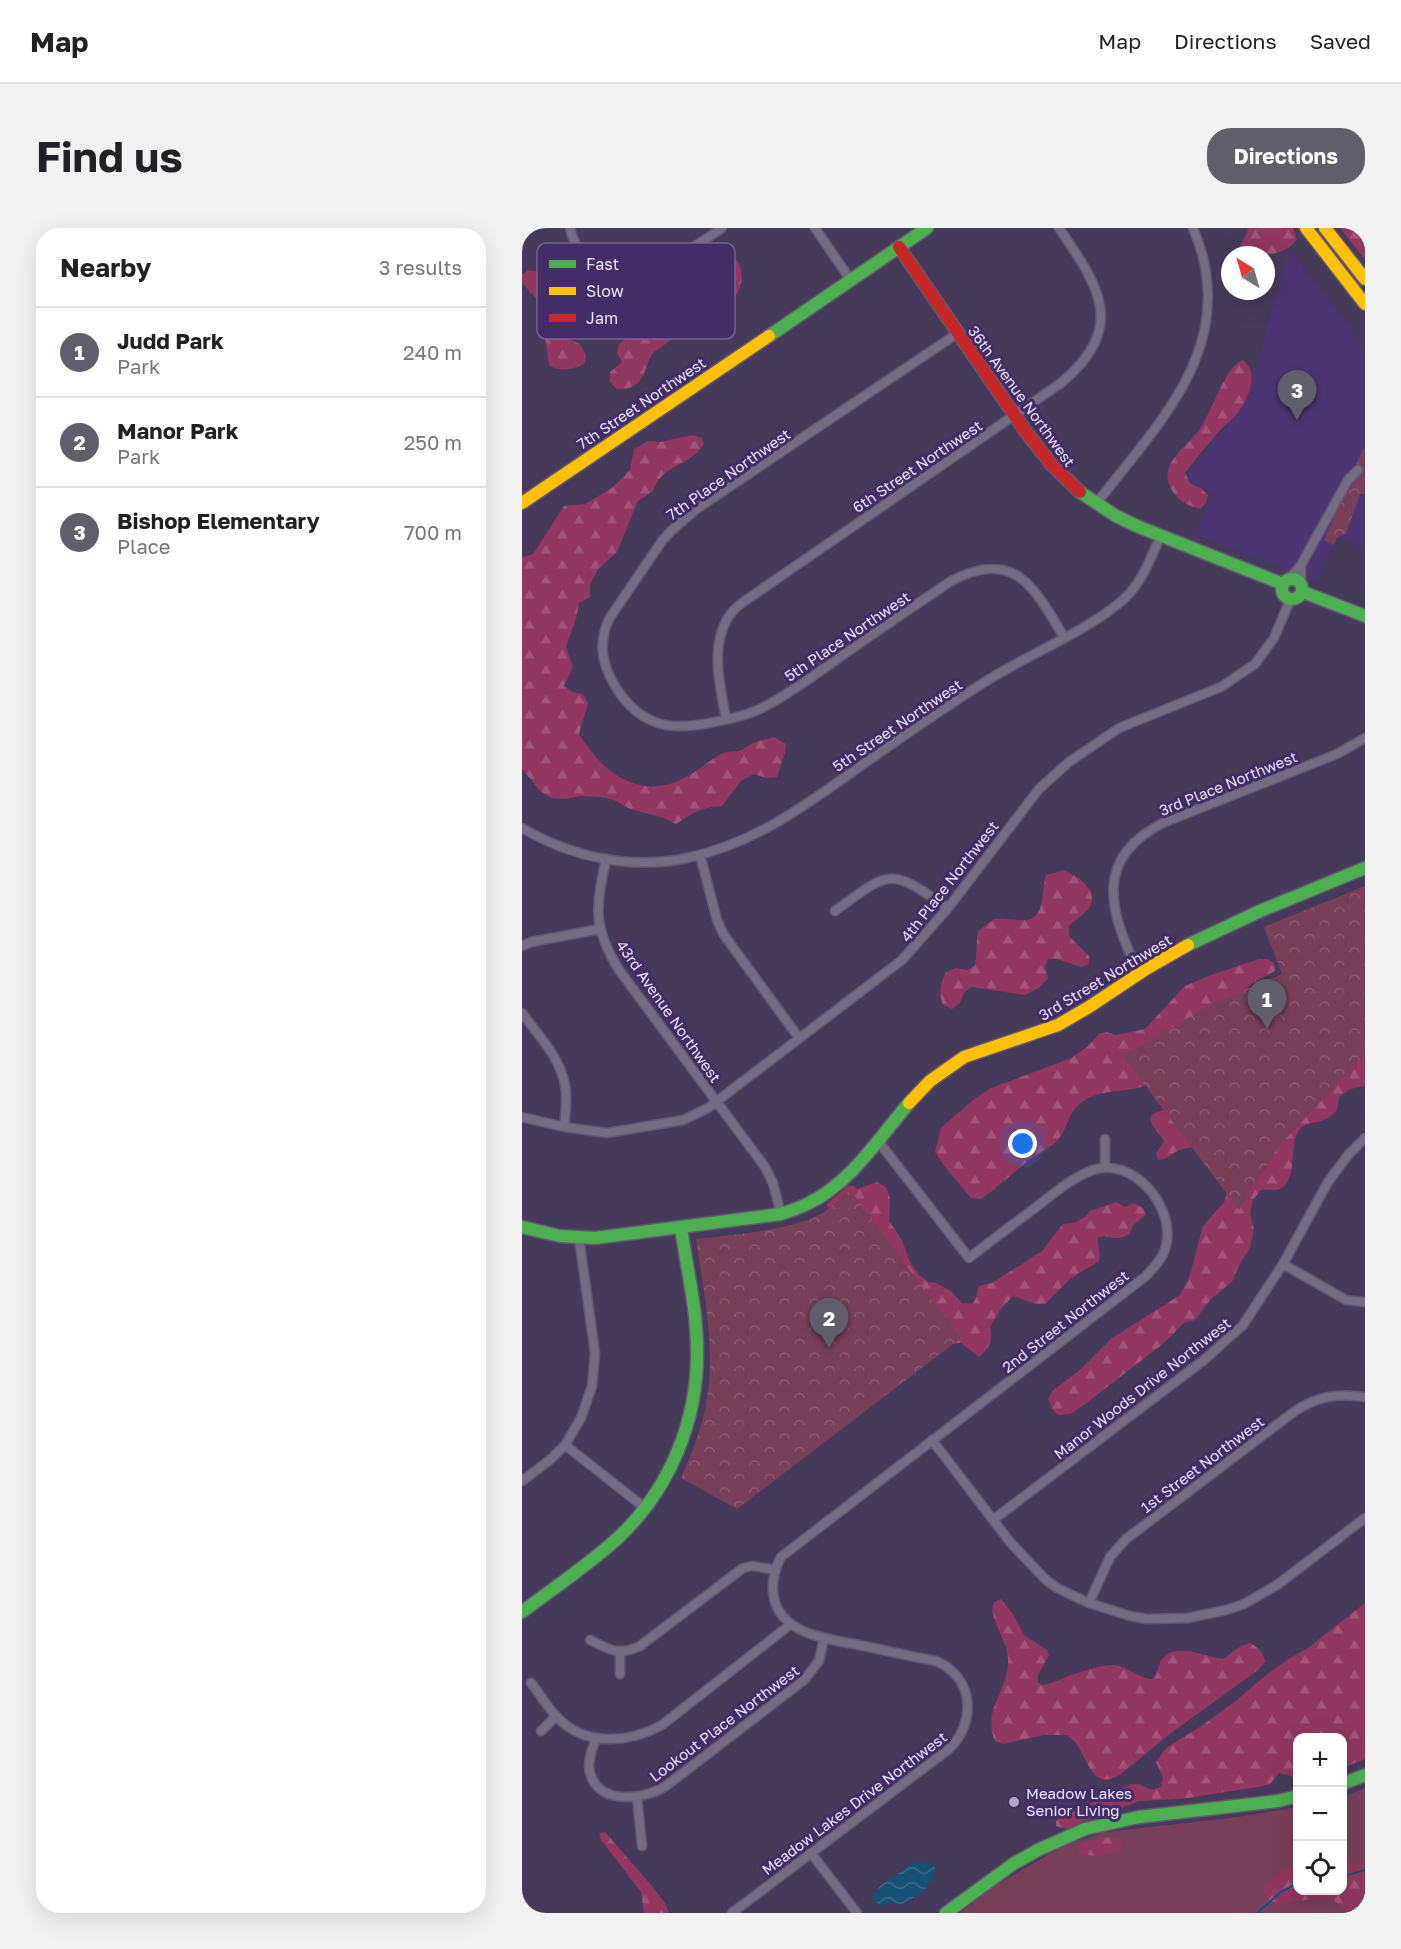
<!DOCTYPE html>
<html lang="en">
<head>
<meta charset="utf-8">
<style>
  :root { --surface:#fff; --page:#f2f2f2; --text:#202124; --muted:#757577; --line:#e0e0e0; --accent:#615e6b }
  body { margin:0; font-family:"Golos Text",sans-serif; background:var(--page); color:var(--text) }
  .controls { position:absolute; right:18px; bottom:18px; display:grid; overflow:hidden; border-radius:12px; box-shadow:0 6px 24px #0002 }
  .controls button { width:54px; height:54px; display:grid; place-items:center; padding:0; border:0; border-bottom:2px solid var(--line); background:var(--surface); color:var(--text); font:30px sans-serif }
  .compass { position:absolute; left:699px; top:18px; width:54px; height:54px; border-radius:50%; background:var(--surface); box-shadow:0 6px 24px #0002; rotate:323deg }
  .you { position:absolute; left:501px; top:916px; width:21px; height:21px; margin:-15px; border:4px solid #fff; border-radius:50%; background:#1a73e8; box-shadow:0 0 0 9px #1a73e833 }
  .badge { display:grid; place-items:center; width:39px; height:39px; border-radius:50%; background:var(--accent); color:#fff; font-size:20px; font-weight:700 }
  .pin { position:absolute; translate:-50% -50px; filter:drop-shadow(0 2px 3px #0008) }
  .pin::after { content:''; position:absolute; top:32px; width:21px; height:18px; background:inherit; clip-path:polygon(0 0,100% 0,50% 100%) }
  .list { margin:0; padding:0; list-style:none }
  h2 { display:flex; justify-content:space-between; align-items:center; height:78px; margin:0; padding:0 24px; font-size:26px }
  h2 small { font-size:20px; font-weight:400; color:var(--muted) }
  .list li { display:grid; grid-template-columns:39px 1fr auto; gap:18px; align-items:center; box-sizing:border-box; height:90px; padding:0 24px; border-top:2px solid var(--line) }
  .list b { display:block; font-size:22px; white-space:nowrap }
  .list p { margin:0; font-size:20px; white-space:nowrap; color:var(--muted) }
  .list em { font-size:20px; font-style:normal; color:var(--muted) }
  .icon { flex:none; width:33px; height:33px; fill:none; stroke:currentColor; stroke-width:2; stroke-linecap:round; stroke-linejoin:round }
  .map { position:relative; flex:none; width:843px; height:1685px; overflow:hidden; border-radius:24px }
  header { display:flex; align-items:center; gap:36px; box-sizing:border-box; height:84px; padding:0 30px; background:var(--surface); border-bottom:2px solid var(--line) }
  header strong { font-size:28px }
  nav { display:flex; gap:33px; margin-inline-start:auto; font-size:21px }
  .intro { display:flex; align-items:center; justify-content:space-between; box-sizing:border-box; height:144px; padding:0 36px }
  h1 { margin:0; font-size:42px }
  .button { padding:15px 27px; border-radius:24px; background:var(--accent); color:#fff; font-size:21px; font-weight:700 }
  main { display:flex; gap:36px; padding:0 36px }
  aside { flex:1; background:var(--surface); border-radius:24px; box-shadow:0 6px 24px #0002 }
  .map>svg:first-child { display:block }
</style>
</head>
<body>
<header>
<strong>Map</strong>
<nav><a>Map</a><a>Directions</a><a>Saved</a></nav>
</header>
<div class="intro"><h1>Find us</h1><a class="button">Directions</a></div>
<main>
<aside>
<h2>Nearby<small>3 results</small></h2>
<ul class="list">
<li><span class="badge">1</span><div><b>Judd Park</b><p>Park</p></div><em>240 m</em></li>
<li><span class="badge">2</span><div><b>Manor Park</b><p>Park</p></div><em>250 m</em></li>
<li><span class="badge">3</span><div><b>Bishop Elementary</b><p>Place</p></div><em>700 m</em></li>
</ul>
</aside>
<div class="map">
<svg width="843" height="1685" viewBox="0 0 843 1685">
  <defs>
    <pattern id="forest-firs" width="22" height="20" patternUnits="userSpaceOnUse" patternTransform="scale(1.5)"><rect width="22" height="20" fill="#913760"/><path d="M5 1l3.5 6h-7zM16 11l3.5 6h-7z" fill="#a15478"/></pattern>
    <pattern id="park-crowns" width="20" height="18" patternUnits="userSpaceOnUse" patternTransform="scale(1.5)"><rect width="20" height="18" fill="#774058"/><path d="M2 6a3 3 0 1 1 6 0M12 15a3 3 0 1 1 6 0" fill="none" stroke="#8a5b71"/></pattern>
    <pattern id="water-waves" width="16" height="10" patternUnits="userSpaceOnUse" patternTransform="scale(1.5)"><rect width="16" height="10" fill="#165274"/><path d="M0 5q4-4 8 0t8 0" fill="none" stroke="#386b89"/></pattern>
  </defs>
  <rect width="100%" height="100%" fill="#463a5a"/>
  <path fill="#4b3672" d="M767,20L843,119V320L815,310L795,354L673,306L691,265L662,250L704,199L729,156Z"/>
  <path fill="#774058" d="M843,1560V1685H438L471,1659L543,1617L584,1604L709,1590L775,1579L776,1662H820L821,1569Z"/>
  <path fill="url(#forest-firs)" d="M726,0H771L775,11C761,30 740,27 719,27C714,16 725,11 726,0Z
    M818,0H843V32Z
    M215,32C227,53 214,75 195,86C185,92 174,95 165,100C157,105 150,111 142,117C139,119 134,122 131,125C120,142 124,162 95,161L88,154V144L100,134L95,125L97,116L105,110L112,111L113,107L104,92L118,89L128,91L134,86L131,78L122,69C124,55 130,51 142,45L150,49L151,62C191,65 187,37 215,32Z
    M6,42C15,45 25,43 34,46C38,47 41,52 46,53C65,58 76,67 75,89L68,95L46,104V111L58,116L64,127L63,135C51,142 40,144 28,138C24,126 26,115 20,104L27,86L25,73L15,71L0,55V47Z
    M721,132C739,146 725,173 714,187C710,192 704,196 700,200C687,215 674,230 663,245L668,255L679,260L686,267L684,275L678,281C667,278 658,274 651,264C633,237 663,221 677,202C690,185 702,139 721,132Z
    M171,207L180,210L182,216C168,239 141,235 131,263L116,273L95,324L76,341L68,357V369L57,375L55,387L44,419L51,439L42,458L50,464L61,466L66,475L57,506C78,541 113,571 156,553C172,547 184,534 199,526C205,523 211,524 217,523C223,521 228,516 234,514C239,512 246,511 252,509L264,516L263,525L255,549L245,550L231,546L219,553L200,578C179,579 172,585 154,596L142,590L108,581L92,572L80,569L59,568L44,571L30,570L19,564L0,541V329L11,326L42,278L63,276L90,260L108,242L112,221L126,213L138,214Z
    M542,642C554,648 577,661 568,678C565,685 553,691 547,698V708L567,728V736L559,739L535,731H526L523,738L526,750L518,759L503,767L450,759L442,764L438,775L430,781L421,777C416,765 419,756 423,745L434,740L446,742L453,737C455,729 454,707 457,703C460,699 468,695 472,691C482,690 491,692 501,692C524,694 519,662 524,647Z
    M737,731H746L752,735L753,743L731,755L626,857C605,865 580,860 560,874C545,884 546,903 533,915C523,923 511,928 502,936C488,948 474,960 459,971L449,970L423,939L413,924L419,900L451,872L469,860L549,830L565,819L577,806L585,804L594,807L623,801L663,758L689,747Z
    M843,821V858L828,861L817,869L815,882C812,885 808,889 804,891C795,896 785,893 778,901C766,915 777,954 757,961C753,963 744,961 739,962L731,972L728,986L732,1001L728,1020L717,1037L710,1054L688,1072L673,1092L662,1095L642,1115L562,1177L548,1186L536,1187L530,1181L526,1171L530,1163L558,1142L590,1110L658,1067L667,1050L681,998L702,974L707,960Z
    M643,882L679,917L657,922L643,931L636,932L634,925L642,914C639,903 612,888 643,882Z
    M355,954L364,959L368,970L367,993L380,1012L388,1034L397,1047L406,1054L414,1055L429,1063L440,1075L450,1076L454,1070L457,1058L470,1055L520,1023L541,996L552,995L563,989L568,983L594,974L603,979L612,975L621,980L624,987L611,997L608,1006C591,1015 591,1006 576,1009C575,1018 579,1023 577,1033L548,1051L523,1076H513L491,1068L478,1082L468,1099C471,1113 468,1120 457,1129L439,1115L428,1116L304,977L325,958H331L335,961Z
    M479,1371L491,1386L502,1407L525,1422L527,1427L516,1447V1454L520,1457C529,1456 534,1453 542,1450C554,1445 576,1438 588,1437C605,1436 615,1451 631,1451C637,1445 635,1436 641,1430C654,1414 684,1429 701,1431L719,1418L728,1415C737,1420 741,1424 743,1434L736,1442L649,1505L599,1546C571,1564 567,1534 555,1517C553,1513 548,1510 545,1507H522L481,1516L473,1513C460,1483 484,1466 486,1436C488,1412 464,1390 472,1374Z
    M843,1375V1531L821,1540L820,1510H776L775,1550L757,1545L748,1556L741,1558L659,1571L617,1573L544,1601L534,1598V1593C550,1581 567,1576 586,1568C595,1565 602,1557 612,1556C619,1556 623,1559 629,1562L639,1559L641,1550L634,1534L644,1520L678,1499L715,1472L744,1447L768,1430L786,1420Z
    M83,1604L129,1657L143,1675L147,1685H122L119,1664L79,1612L77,1605Z
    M591,1608L597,1610L600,1617L597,1622C586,1627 567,1631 557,1624V1618L561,1615Z
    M821,1633L843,1638V1685C839,1685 833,1685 829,1685C818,1681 813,1668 800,1669C783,1671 736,1685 742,1659L759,1644L775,1634L776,1662H820Z"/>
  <path fill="url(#park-crowns)" d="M841,221H843V266H838L824,305L815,310L812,317L802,312Z
    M843,658V826L757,918L717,982L601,828L690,776L760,746L742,699Z
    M328,962L439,1110L215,1281L159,1250C168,1229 177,1208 182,1185C196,1128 182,1068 174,1011C207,1007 275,1002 302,984C311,978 319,969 328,962Z"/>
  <path fill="url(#water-waves)" d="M393,1634H404L413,1639L412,1649L400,1665L380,1676L368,1675L359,1678L349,1670L358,1658Z"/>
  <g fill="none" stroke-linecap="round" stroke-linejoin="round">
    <path stroke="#165274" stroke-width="2" d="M820,1649L843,1642
      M735,1685L759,1664L776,1655"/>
    <g stroke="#615871" stroke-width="11">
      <path id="street" d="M48,0C53,25 81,55 106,59L131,47L200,0
        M293,0L328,51
        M102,74L106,59
        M436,105L173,282L149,303L140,313L87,391C74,419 82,443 99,467C126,503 157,502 197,493C212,490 226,487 240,480C271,464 299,442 328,422C361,399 395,376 429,353C493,320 512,359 542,409
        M574,276C639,192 720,115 671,0
        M779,337L826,252L836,242
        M767,351L779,337V356
        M204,491C198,458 186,412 211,383C217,376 226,371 233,366L539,155C605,99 578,60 537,0
        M0,600C49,629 109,642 165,630C234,615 284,577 340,537C383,507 426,476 471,449C513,423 568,402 603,370C621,353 629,329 639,307
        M178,627L195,692L202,707L277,810
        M84,631C74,679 70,698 97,742L243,939L251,955L259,986
        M313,683C369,642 367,639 426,680
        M0,718L9,714L78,701
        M617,745C588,685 569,630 643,594L815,526L843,510
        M0,785C16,807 38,829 43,857C46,871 43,886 42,899
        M0,889L42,899L85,905L161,892L186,880L380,732L426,680L517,561L547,534L597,500L699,459L733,436L752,410L768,372
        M583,911V939
        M761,1036L824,1072L843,1074
        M410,1212L488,1314L523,1351L535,1360L567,1375L608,1388L625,1391L666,1390L704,1382L722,1376L755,1357L843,1290
        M43,1217L123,1280
        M0,1253L29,1231L43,1217L59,1190L70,1158L73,1125L57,1010
        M471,1292L682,1132L721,1097L761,1036L806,954L826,927L843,910
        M567,1375L588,1329L604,1311L773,1183C796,1168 816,1165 843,1169
        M68,1412C88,1422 96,1428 118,1418L221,1340L230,1338L254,1342
        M98,1446V1425
        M9,1455C18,1466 25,1479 35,1489C63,1519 107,1515 140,1497L269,1396
        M19,1503L34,1488
        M74,1510C71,1519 67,1528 67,1538C70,1578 120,1573 144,1558L282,1452L297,1433L302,1410
        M115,1569L120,1618
        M289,1625L335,1685
        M210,1685L427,1521C455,1494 452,1449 414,1433C390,1429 366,1423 342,1418C309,1411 255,1408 251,1364C250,1352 253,1340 259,1329L624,1048C634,1037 643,1028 645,1013C650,975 610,929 571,942C549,950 531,966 513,980C491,996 469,1013 447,1030L356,913"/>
    </g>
    <g stroke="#615871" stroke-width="15">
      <path id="fast" d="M247,108L405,0
        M558,264L594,288L617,299L761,356
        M760 361a10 10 0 1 1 20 0a10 10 0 1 1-20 0Z
        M781,364L843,388
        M666,717L738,683L843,640
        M0,999L38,1008L73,1010L259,986C268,983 277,980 285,976C328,956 357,910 387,875
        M0,1384C33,1359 68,1336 98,1308C148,1260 176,1192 175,1123C175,1082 165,1041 159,1000
        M820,1556L843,1547
        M424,1685L491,1636L516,1622L563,1601L617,1589L756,1573L776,1568"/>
    </g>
    <g stroke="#615871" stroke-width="15">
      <path id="slow" d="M784,0L843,76
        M803,0L843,51
        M0,275L247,108
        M387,875L408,853L442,829L536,797L567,779L624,741L666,717"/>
    </g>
    <g stroke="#615871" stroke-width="15">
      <path id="jam" d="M377,19L504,204L529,236L558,264"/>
    </g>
    <use href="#street" stroke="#736c83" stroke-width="8"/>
    <use href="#fast" stroke="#4caf50" stroke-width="12"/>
    <use href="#slow" stroke="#ffc107" stroke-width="12"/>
    <use href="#jam" stroke="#c62828" stroke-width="12"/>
  </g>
  <circle fill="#b1a8c1" stroke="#422d67" stroke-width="2" cx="492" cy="1574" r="6"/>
  <g text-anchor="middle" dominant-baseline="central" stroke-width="6" stroke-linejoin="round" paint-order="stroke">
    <g font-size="15" fill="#eae4f9" stroke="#422d67">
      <text transform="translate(500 168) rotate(54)">36th Avenue Northwest</text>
      <text transform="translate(119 175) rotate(-34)">7th Street Northwest</text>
      <text transform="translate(395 238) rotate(-34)">6th Street Northwest</text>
      <text transform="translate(206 246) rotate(-35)">7th Place Northwest</text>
      <text transform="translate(325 408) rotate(-34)">5th Place Northwest</text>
      <text transform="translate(375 497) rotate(-34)">5th Street Northwest</text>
      <text transform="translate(706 555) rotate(-22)">3rd Place Northwest</text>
      <text transform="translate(427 653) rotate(-52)">4th Place Northwest</text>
      <text transform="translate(583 749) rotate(-31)">3rd Street Northwest</text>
      <text transform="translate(147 783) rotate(55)">43rd Avenue Northwest</text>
      <text transform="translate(543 1093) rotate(-38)">2nd Street Northwest</text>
      <text transform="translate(620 1160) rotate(-38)">Manor Woods Drive Northwest</text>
      <text transform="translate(680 1236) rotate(-37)">1st Street Northwest</text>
      <text transform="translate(202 1495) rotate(-37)">Lookout Place Northwest</text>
      <text transform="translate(332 1575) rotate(-37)">Meadow Lakes Drive Northwest</text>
    </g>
    <g font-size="15" fill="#eae4f9" stroke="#422d67" text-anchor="start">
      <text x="504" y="1565">Meadow Lakes<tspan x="504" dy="17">Senior Living</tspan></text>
    </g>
  </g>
  <rect x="15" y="15" width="198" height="96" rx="9" fill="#422d67" stroke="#746493" stroke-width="1.5"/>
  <rect x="27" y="32" width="27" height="8" fill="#4caf50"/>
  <rect x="27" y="59" width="27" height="8" fill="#ffc107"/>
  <rect x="27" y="86" width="27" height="8" fill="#c62828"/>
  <g font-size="16" fill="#eae4f9">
    <text x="64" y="42">Fast</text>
    <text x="64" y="69">Slow</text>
    <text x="64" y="96">Jam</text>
  </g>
</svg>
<div class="controls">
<button>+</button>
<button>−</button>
<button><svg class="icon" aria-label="locate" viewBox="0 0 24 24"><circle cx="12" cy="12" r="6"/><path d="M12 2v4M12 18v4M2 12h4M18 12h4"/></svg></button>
</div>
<svg class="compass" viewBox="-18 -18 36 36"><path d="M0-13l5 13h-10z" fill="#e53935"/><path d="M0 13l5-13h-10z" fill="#757577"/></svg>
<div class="you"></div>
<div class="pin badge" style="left:745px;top:801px">1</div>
<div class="pin badge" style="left:307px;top:1120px">2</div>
<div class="pin badge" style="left:775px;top:192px">3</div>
</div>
</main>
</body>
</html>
